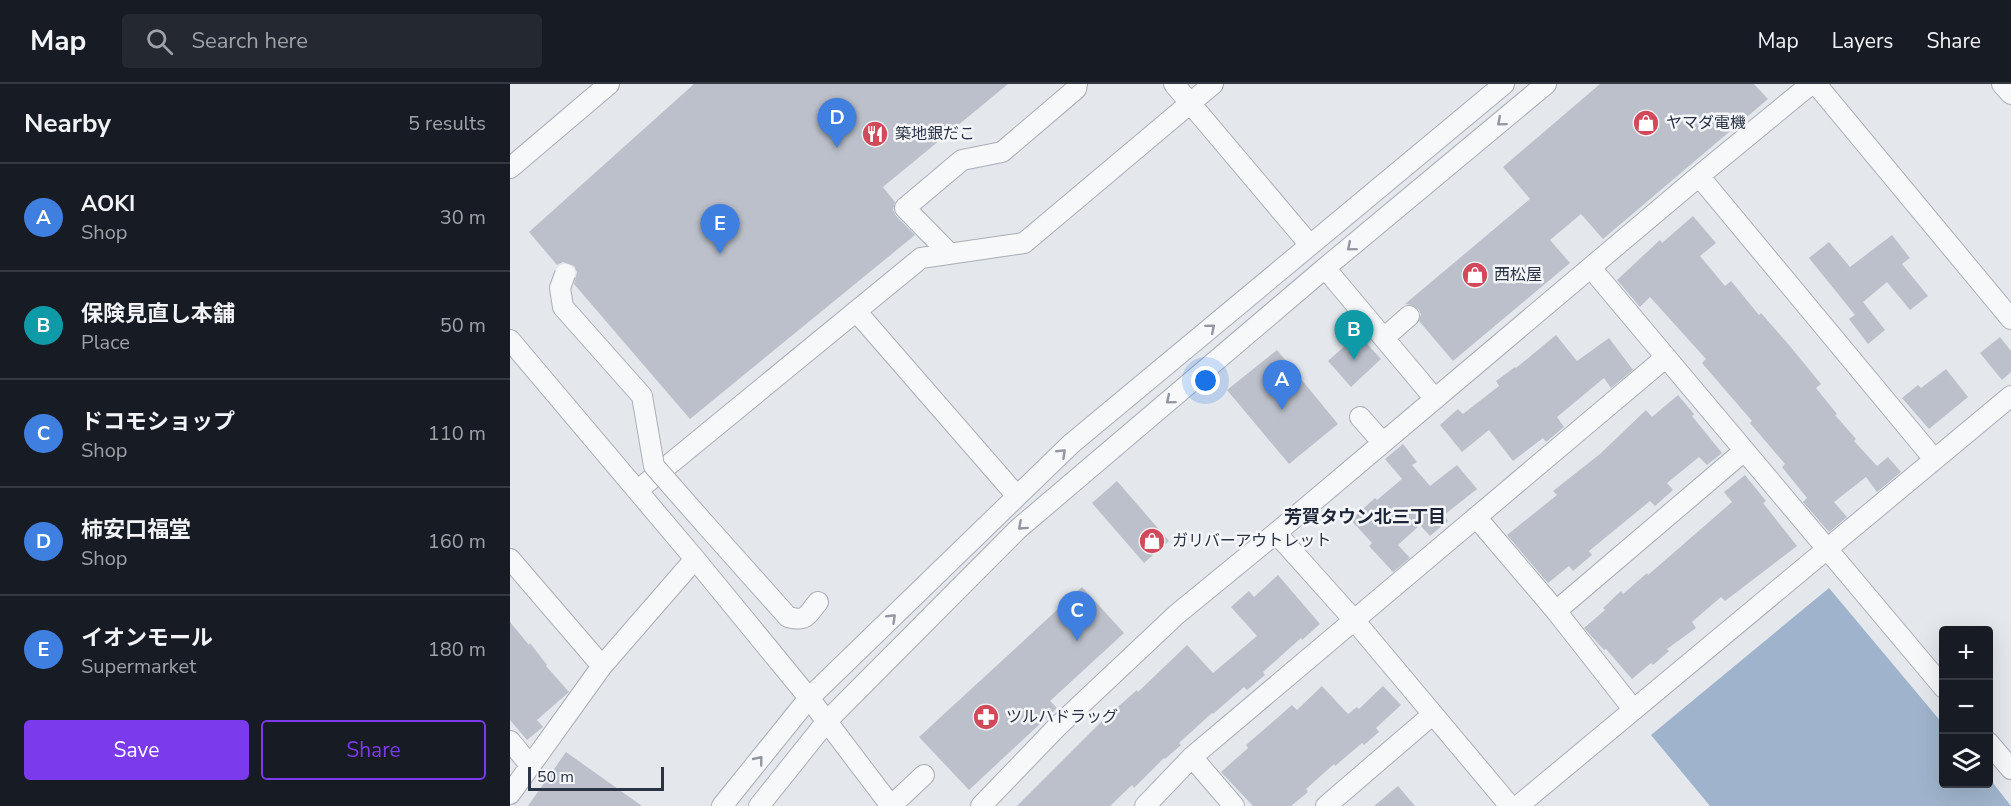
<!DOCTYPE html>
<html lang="en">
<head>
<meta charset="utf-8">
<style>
  :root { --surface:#171b24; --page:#242831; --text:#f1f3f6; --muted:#9ea1a6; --line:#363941; --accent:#7c3aed }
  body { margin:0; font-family:"Nunito Sans","Noto Sans JP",sans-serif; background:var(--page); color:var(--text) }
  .controls { position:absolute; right:18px; bottom:18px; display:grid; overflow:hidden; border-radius:6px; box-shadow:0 6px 24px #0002 }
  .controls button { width:54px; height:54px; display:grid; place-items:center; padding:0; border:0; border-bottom:2px solid var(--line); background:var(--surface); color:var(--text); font:30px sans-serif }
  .scale { position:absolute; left:18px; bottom:15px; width:136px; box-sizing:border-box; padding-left:6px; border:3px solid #2b3445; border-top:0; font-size:16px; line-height:21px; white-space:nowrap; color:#2b3445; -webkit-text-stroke:4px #f4f6f9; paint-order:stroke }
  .you { position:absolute; left:696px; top:297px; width:21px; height:21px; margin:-15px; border:4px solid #fff; border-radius:50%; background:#1a73e8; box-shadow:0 0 0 9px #1a73e833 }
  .badge { display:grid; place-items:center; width:39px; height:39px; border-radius:50%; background:var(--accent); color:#fff; font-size:20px; font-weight:700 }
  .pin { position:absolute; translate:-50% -50px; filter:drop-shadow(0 2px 3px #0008) }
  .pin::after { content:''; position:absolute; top:32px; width:21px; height:18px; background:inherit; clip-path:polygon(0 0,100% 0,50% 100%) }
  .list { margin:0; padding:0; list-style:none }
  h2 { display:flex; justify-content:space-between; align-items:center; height:78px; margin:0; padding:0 24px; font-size:26px }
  h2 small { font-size:20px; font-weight:400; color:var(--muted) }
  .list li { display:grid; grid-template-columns:39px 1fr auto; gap:18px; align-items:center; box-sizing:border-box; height:108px; padding:0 24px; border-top:2px solid var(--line) }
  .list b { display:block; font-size:22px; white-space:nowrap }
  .list p { margin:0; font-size:20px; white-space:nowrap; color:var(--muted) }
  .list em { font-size:20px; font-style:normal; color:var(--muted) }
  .actions { display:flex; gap:12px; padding:18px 24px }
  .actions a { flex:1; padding:14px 0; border:2px solid var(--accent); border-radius:6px; text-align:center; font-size:21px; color:var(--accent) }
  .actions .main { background:var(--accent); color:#fff }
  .icon { flex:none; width:33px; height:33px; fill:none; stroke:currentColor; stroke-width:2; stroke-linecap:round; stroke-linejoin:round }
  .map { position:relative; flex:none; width:1501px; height:722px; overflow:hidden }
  header { display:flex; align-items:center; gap:36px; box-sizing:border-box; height:84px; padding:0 30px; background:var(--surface); border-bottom:2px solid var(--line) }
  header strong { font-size:28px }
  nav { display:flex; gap:33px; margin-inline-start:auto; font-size:21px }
  .search { width:420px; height:54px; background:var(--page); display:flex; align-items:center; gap:15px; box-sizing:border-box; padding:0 21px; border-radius:6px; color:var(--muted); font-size:22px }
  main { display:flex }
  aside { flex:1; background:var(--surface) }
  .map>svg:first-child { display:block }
</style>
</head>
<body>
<header>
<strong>Map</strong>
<div class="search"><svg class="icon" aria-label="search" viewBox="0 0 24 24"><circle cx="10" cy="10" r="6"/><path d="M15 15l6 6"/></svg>Search here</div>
<nav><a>Map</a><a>Layers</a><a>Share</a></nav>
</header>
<main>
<aside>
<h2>Nearby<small>5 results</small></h2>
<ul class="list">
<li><span class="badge" style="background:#3f7fe0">A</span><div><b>AOKI</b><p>Shop</p></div><em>30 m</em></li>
<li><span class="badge" style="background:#0f9aa8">B</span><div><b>保険見直し本舗</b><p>Place</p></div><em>50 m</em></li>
<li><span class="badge" style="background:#3f7fe0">C</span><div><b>ドコモショップ</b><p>Shop</p></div><em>110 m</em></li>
<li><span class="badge" style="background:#3f7fe0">D</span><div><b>柿安口福堂</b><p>Shop</p></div><em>160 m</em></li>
<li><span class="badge" style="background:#3f7fe0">E</span><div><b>イオンモール</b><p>Supermarket</p></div><em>180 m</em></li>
</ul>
<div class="actions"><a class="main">Save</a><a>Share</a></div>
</aside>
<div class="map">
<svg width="1501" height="722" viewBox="0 0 1501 722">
  <rect width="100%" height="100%" fill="#e4e7ec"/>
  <path fill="#9fb4cc" d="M1319,504L1433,640L1434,700H1478L1479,694L1501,722H1200L1141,651Z"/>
  <path fill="#bbc0ca" d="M184,0H498L373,103L385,118L383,126L386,132L405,151L180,335L64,200L67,188L64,182L53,178L47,181L19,148Z
    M1090,0H1244L1258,15L1093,155L1071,130L1040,156L1060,179L943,277L909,237L911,230L908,225L902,221L895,220L1020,115L993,83Z
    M1183,132L1206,159L1190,172L1215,202L1221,197L1249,231L1251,229L1279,261L1311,300L1306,304L1327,330L1325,331L1346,355L1344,357L1367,382L1378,373L1391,388L1367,408L1356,393L1324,418L1337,433L1319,448L1293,418L1297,414L1272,383L1275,380L1240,339L1242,337L1192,279L1196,275L1140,213L1130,223L1107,196L1150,156L1152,159Z
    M1382,151L1400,174L1392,180L1418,212L1400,226L1377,198L1353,218L1375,246L1358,260L1339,235L1345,231L1299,174L1319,158L1340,183Z
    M848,250L871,275L841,303L818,277Z
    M1046,251L1067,277L1099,254L1123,286L1101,304L1094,294L1047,333L1054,343L1036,358L1033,354L1003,377L979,346L952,368L930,341L948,325L953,330L989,302L986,297L1005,283L1006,284Z
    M1490,253L1501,267V288L1492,296L1470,269Z
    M767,266L828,340L779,380L717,306Z
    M1436,285L1458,313L1419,345L1392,314L1408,301L1411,304Z
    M1168,311L1184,330L1182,332L1212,369L1197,381L1189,373L1157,399L1163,406L1145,422L1140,417L1079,467L1082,471L1063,487L1059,482L1038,499L997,451L1047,411L1043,407L1090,370L1136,326L1142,333Z
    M893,360L907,378L902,381L920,402L947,381L967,405L934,431L938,437L920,452L910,441L888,461L900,474L883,488L859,462L862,459L841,436L865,414L867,416L892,395L875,375Z
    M1235,391L1256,417L1253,419L1287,462L1215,517L1211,513L1182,538L1186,544L1157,565L1159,567L1143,581L1141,579L1122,595L1096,565L1094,566L1074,544L1095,526L1093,524L1111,507L1113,510L1137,489L1138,491L1222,418L1214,408Z
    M607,397L659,457L634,479L582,419Z
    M768,491L810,540L792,556L791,554L753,588L755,591L737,606L734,603L703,630L702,629L669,659L671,661L655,675L654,674L624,704L622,701L600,722H507L593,636L627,606L628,608L677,561L703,589L747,552L721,523L739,507L744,513Z
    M572,503L614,549L540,617L547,624L459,706L409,653Z
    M0,538L19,561L20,559L37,581L36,582L59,608L27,636L33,643L17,656L0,636Z
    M812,602L838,630L847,623L849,625L873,602L891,621L866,644L869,648L854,661L852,659L825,682L824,680L796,705L798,708L781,722H743L711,688L738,664L736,661L782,621L787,626Z
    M56,668L132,722H18Z
    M888,702L905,722H864Z"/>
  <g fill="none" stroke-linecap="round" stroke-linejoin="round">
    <g stroke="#a9aeb7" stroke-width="22">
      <path id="minor" d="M664,0L800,161
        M1306,0L1501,235
        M1492,0L1501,10
        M0,84L99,0
        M1189,92L1424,375
        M439,169L395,124L452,76L492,68L566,5L567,0
        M815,184L925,315
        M1081,184L1434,604
        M346,227L507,412
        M874,254L899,232
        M0,256L185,475L299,614L381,722
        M850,333L873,359
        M128,406L411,174L514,159L703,0
        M966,433L1046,527L1123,625
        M195,440L278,533C297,538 297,531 308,518
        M766,449L844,536L1000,722
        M0,475L92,582
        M1046,527L1234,367
        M0,657L20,681
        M1478,658L1501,685
        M682,673L724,722
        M0,710L92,582L185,475
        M212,722L299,614L561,360L994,0
        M249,722L317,637L508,445L815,184L1036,0
        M381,722L414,691
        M471,722L547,643L666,531L766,449L1189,92L1301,0
        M635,722L682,673L1155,274
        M816,722L922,631
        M1008,722L1501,312"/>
    </g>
    <use href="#minor" stroke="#f7f8fa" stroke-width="20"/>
    <g stroke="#a9aeb7" stroke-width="22" stroke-linecap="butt">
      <path id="minor-bridge" d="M55,190L50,204L53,223L132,312L144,382L195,440"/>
    </g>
    <use href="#minor-bridge" stroke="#f7f8fa" stroke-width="20"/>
  </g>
  <defs><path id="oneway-chevron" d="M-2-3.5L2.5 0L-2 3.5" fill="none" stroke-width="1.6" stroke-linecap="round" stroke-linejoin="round" transform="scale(1.5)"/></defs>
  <g stroke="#9196a0">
    <use href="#oneway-chevron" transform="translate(991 38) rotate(140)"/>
    <use href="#oneway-chevron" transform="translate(841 163) rotate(140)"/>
    <use href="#oneway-chevron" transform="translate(701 244) rotate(-40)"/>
    <use href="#oneway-chevron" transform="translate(660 316) rotate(140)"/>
    <use href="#oneway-chevron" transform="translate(552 369) rotate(-44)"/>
    <use href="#oneway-chevron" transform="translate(512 442) rotate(138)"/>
    <use href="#oneway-chevron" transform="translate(382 534) rotate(-44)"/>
    <use href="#oneway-chevron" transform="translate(249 676) rotate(-51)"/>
  </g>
  <defs>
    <g id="shop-disc" transform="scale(1.35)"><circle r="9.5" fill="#d1495b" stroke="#f4f6f9"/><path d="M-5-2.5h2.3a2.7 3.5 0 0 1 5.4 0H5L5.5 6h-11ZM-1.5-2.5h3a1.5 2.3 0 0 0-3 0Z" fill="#fff"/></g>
    <g id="restaurant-disc" transform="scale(1.35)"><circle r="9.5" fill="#d1495b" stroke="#f4f6f9"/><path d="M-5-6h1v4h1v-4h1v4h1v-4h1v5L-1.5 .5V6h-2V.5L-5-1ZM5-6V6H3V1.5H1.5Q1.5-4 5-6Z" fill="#fff"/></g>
    <g id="pharmacy-disc" transform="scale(1.35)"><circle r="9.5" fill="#d1495b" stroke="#f4f6f9"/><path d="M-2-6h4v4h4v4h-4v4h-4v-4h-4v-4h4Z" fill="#fff"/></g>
  </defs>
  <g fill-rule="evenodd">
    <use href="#shop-disc" x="1136" y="39"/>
    <use href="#restaurant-disc" x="365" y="50"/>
    <use href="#shop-disc" x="965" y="191"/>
    <use href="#shop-disc" x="642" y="457"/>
    <use href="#pharmacy-disc" x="476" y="633"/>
  </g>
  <g text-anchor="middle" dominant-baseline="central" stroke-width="5" stroke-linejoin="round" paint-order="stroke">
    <g font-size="16" fill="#2b3445" stroke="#f4f6f9" text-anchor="start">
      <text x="1156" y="39">ヤマダ電機</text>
      <text x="385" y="50">築地銀だこ</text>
      <text x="984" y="191">西松屋</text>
      <text x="662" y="457">ガリバーアウトレット</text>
      <text x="496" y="633">ツルハドラッグ</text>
    </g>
    <g font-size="18" font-weight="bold" fill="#1d2536" stroke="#f4f6f9">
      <text x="855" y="433">芳賀タウン北三丁目</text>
    </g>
  </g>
</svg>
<div class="controls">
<button>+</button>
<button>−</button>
<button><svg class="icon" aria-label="layers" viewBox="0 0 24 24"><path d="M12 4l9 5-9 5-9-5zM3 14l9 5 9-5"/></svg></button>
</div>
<div class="scale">50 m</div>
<div class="you"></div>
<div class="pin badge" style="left:772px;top:326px;background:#3f7fe0">A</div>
<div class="pin badge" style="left:844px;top:276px;background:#0f9aa8">B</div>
<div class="pin badge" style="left:567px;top:557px;background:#3f7fe0">C</div>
<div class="pin badge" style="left:327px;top:64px;background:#3f7fe0">D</div>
<div class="pin badge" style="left:210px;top:170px;background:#3f7fe0">E</div>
</div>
</main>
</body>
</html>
